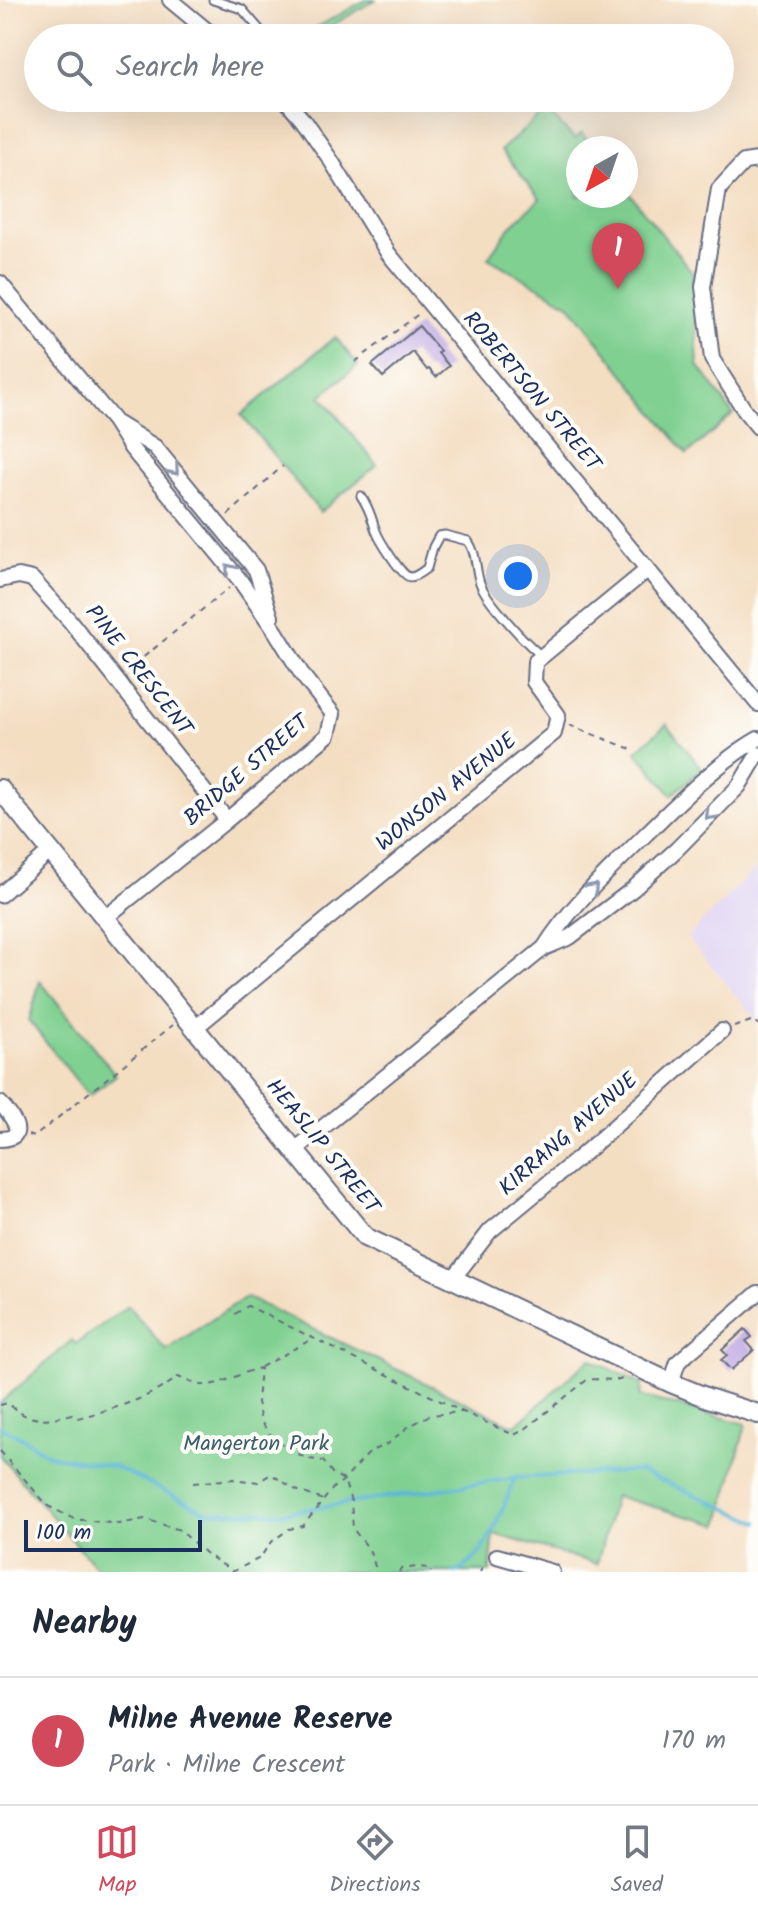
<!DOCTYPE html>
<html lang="en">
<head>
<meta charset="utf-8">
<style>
  :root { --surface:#fff; --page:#f6f6f7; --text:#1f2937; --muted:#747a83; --line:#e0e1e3; --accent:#d1495b }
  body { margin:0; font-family:Kalam,sans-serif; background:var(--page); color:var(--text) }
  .compass { position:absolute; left:566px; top:136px; width:72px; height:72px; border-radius:50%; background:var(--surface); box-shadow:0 8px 32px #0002; rotate:220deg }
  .scale { position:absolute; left:24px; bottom:20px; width:178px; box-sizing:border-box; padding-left:8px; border:4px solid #1b2f5e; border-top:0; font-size:22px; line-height:28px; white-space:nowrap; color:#1b2f5e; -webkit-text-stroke:6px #fdfcf7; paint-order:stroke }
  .you { position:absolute; left:518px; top:576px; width:28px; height:28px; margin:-20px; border:6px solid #fff; border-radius:50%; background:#1a73e8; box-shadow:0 0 0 12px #1a73e833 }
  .badge { display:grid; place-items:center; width:52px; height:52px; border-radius:50%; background:var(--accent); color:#fff; font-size:26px; font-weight:700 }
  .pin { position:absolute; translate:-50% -66px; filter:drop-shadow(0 2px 4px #0008) }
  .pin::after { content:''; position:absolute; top:42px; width:28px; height:24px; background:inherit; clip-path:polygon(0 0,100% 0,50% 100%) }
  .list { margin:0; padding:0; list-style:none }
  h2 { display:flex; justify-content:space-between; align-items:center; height:104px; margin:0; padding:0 32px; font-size:34px }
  h2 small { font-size:26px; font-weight:400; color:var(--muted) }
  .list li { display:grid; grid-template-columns:52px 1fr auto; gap:24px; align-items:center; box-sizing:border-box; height:128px; padding:0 32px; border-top:2px solid var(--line) }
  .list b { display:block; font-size:30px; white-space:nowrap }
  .list p { margin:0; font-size:26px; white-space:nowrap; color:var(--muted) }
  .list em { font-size:26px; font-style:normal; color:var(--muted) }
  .icon { flex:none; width:44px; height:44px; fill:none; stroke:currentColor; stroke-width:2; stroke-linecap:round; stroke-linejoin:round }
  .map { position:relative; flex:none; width:758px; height:1572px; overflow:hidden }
  .search { position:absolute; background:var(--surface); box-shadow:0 8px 32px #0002; left:24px; right:24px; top:24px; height:88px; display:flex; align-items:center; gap:20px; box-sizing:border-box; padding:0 28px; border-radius:44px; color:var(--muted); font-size:30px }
  .sheet { height:232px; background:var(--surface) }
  nav { display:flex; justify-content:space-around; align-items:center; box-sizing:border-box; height:112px; border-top:2px solid var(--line); background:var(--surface); font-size:22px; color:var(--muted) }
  nav a { display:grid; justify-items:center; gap:4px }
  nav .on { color:var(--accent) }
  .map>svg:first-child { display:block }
</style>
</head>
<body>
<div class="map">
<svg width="758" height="1572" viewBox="0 0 758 1572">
  <rect width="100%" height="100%" fill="#fdfcf7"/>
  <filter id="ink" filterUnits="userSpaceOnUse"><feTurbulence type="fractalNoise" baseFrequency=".0125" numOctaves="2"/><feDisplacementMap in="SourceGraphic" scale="16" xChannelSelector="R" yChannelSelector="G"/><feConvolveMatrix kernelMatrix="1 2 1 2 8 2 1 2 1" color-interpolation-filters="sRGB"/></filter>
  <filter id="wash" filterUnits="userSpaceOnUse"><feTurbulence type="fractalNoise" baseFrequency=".006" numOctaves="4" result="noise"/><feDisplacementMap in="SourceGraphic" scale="32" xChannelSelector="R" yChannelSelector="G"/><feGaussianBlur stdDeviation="1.8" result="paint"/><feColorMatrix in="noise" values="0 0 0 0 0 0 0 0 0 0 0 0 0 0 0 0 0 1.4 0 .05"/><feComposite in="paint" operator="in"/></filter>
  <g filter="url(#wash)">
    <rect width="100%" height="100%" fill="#f4dec2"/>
    <path fill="#e0d4f4" d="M758,866V1021L687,937Z"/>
    <path fill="#80d091" stroke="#4e8078" stroke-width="2" d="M366,0H375L311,38H301V36Z
      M546,110L575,139L582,133L593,148H578V196H626V189L693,273L698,365L733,414L687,454L569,304L488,258L509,228L540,199L501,150Z
      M335,337L358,365L321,396L377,465L320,512L241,415Z
      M667,724L702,769L672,795L636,751Z
      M40,981L116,1075L89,1096L29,1021Z
      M246,1297L515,1426L590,1359L642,1384L640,1396L746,1424L719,1525L615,1496L597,1564L494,1534L490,1572H100L0,1456V1403L72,1340L76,1344L128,1306L166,1350Z"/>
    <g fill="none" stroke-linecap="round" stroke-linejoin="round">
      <path stroke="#59b6d8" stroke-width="4" d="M0,1427L21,1437L48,1455L115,1467L207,1512L282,1513L515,1478L640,1471L758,1522
        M456,1572C489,1558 502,1508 515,1478"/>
    </g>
    <g id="blocks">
      <path fill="#b59ce1" d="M419,326L440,351L438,353L449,366L436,377L429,369L427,370L413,352L383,377L372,365Z
        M745,1329L752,1337L746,1341L754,1350L731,1370L721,1360L727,1355L722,1350Z"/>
    </g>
  </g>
  <g filter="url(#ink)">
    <use href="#blocks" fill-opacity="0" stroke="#676c81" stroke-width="2"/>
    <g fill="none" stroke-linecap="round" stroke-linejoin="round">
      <g stroke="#676c81" stroke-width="11">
        <path id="service" d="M213,0L242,9L267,38
          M361,496C370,509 371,517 376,531C379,539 402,577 410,577C416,577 423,571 427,568L433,547L439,536L445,535L468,541C477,553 475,569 480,583C486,600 527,645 542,656"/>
      </g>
      <g stroke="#676c81" stroke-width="18">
        <path id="minor" d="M170,0L216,38
          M284,98L303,120L330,159L388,253L758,704
          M758,160L744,162L719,189L703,287L712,359L745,411L758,427
          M0,283L114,421L131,448L239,579L276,632L303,676L333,714L328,735L227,820L105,918
          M118,424L155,447L256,570L271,617
          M0,580L19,576L32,579L70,621L227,820
          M0,895L51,851
          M544,948C571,905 610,870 646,834C678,803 719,761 758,739
          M195,1028L554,733L558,715L534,682L535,662L647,570
          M0,1103C10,1114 31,1139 0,1139
          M295,1150L544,948L570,937L633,889L677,849L739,786L758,754
          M452,1280L490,1231L581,1156L722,1031
          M671,1383L678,1362L758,1293
          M497,1556L552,1572"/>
      </g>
      <g stroke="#676c81" stroke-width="22">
        <path id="tertiary" d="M0,789L365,1237L671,1383L708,1398L758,1414"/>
      </g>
      <path stroke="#676c81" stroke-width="2" stroke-dasharray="6 6" stroke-linecap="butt" d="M355,362L420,313
        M228,515L283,466
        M125,672L229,588
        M569,725L636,751
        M734,1027L754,1020L758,1025
        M28,1135L34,1137L173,1025
        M235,1314L248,1306L463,1412L514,1435L524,1430L588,1379L620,1380L622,1378
        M261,1367L314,1338
        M0,1405L8,1403C29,1424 46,1420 73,1414L78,1418C112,1409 150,1399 178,1377C186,1380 195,1385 203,1385C221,1386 241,1372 260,1368L257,1402L261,1422L273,1438L305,1458L323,1461L333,1474L344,1480L351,1501L353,1529L369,1549L377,1572
        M0,1451L48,1506L74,1519L119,1524L145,1519L180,1530L205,1553L232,1571
        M193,1483L233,1479L258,1482L271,1474L296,1490L323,1500
        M232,1572L260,1558L270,1543L289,1529L303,1526L334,1487L344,1480L371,1451L387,1444L408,1427L430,1415L462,1412
        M399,1572L401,1569L417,1567L430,1568L431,1572
        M480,1572L486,1561"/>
      <use href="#service" stroke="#fff" stroke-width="7"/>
      <use href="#minor" stroke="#fff" stroke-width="14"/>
      <use href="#tertiary" stroke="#fff" stroke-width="18"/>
    </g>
    <defs><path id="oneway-chevron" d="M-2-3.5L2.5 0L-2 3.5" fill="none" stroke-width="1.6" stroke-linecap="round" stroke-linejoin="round" transform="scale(2)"/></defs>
    <g stroke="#8d97ae">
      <use href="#oneway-chevron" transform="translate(174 470) rotate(50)"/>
      <use href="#oneway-chevron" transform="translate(230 569) rotate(-129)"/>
      <use href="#oneway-chevron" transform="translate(710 815) rotate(134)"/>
      <use href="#oneway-chevron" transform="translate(593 888) rotate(-47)"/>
    </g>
  </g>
  <g text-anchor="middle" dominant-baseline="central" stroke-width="8" stroke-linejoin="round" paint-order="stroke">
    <g font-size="22" fill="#1b2f5e" stroke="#fdfcf7">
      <text transform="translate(531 392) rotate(50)">ROBERTSON STREET</text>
      <text transform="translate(138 671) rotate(52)">PINE CRESCENT</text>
      <text transform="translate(247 771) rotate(-41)">BRIDGE STREET</text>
      <text transform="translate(447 793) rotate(-39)">WONSON AVENUE</text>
      <text transform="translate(569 1135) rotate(-41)">KIRRANG AVENUE</text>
      <text transform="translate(322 1147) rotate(51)">HEASLIP STREET</text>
    </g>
    <g font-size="22" fill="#395f6d" stroke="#fdfcf7">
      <text x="256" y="1444">Mangerton Park</text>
    </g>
  </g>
</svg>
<svg class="compass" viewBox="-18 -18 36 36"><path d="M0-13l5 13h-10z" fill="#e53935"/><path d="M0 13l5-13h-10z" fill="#747a83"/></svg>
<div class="scale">100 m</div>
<div class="you"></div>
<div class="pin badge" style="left:618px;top:289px">1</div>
<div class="search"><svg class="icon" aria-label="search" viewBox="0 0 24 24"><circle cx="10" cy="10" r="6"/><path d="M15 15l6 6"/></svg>Search here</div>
</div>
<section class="sheet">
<h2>Nearby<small></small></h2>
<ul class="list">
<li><span class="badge">1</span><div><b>Milne Avenue Reserve</b><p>Park · Milne Crescent</p></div><em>170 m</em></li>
</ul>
</section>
<nav>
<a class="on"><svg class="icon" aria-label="map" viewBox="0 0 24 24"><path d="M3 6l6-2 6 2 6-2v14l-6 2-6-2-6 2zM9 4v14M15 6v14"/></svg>Map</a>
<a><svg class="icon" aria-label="directions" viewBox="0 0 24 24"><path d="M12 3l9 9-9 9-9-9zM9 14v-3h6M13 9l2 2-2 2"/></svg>Directions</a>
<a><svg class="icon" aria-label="saved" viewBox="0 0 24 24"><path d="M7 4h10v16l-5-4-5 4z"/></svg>Saved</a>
</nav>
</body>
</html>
